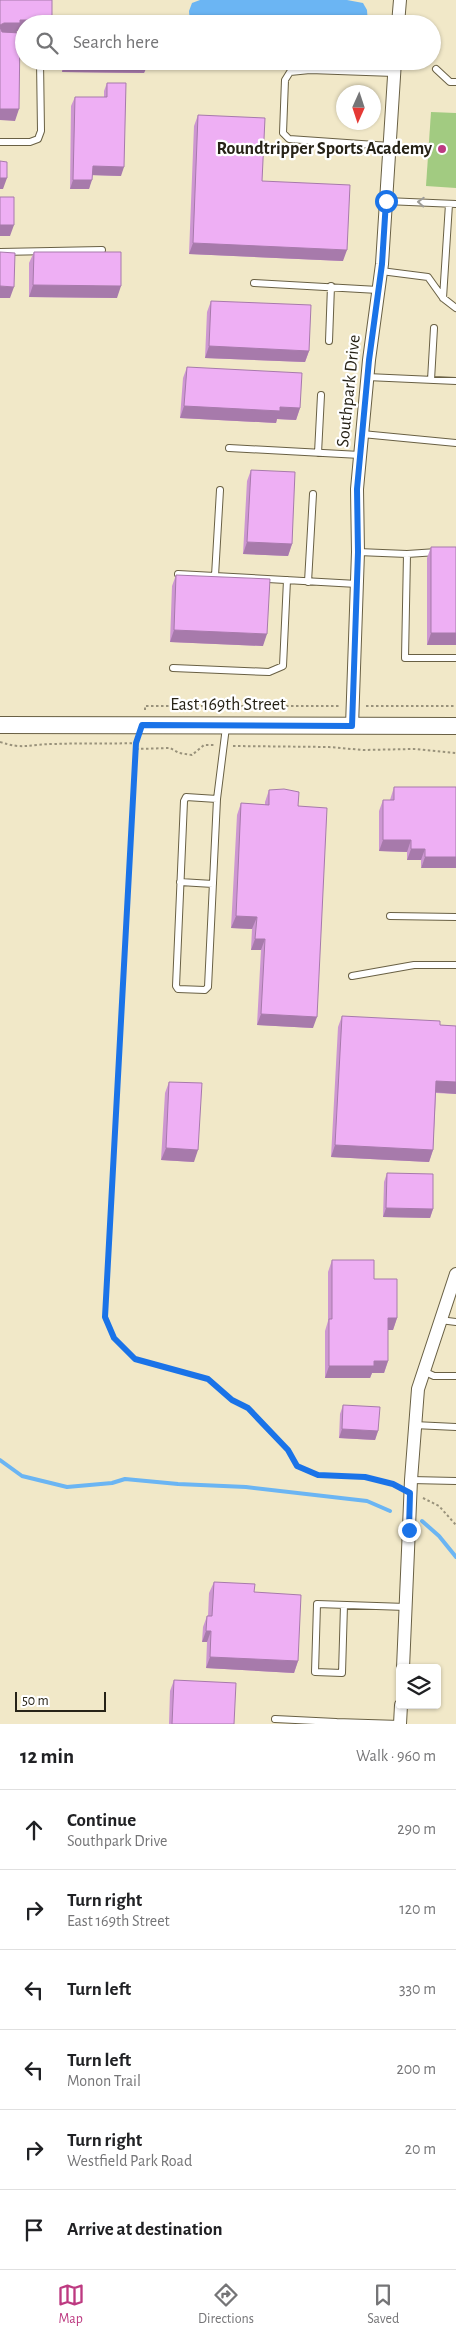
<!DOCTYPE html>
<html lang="en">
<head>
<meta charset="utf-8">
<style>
  :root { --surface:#fff; --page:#f2f2f2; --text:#202124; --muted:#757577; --line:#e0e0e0; --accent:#bd3a81 }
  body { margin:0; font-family:"Alegreya Sans",sans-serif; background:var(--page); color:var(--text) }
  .controls { position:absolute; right:15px; bottom:15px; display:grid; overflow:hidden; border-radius:5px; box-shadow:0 1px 4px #0004 }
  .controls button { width:45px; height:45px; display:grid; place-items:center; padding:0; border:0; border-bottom:1px solid var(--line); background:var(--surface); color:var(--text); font:25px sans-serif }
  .compass { position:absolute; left:336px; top:85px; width:45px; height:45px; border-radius:50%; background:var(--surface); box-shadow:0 1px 4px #0004; rotate:183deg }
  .scale { position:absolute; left:15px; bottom:12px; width:91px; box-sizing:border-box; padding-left:5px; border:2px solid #272317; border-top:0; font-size:14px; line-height:18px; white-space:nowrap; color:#272317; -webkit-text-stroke:4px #fff; paint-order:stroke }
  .stop { position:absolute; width:15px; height:15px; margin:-11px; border:4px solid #1a73e8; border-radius:50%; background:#fff }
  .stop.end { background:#1a73e8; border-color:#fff; box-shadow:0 1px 5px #0008 }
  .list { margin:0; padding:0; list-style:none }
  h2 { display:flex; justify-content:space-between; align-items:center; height:65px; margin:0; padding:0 20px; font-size:21px }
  h2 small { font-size:16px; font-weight:400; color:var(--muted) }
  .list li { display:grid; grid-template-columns:32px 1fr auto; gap:15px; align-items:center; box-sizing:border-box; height:80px; padding:0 20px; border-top:1px solid var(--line) }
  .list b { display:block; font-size:19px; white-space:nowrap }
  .list p { margin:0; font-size:16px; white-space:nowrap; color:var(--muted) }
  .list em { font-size:16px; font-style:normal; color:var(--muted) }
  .icon { flex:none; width:28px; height:28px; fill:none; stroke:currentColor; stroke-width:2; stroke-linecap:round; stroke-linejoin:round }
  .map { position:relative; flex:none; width:456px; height:1724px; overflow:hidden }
  .search { position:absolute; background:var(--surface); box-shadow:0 1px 4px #0004; left:15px; right:15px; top:15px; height:55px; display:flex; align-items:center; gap:12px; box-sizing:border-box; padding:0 18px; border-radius:28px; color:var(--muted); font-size:19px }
  .sheet { height:545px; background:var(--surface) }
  nav { display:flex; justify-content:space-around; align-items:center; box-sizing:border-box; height:70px; border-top:1px solid var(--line); background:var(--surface); font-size:14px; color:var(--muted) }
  nav a { display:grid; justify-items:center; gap:2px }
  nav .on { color:var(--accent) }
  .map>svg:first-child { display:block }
</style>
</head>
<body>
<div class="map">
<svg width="456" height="1724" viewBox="0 0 456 1724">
  <rect width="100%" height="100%" fill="#f1e8c8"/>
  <path fill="#a2cb81" d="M431,112L456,113V188L426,186Z"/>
  <path fill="#6bb5f3" d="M200,0H347L363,3L367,10L368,24H190L189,11L192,3Z"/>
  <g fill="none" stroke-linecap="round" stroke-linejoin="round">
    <path stroke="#6bb5f3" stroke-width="4" d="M0,1460L22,1476L67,1487L112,1483L125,1479L178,1484L246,1487L367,1501L390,1511
      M422,1521L439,1536L456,1557"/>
    <g stroke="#696044" stroke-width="8">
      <path id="service" d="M0,39H24
        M436,69L450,82H456
        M0,142H30L38,139L41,131L40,61
        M390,146L289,139L283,133L285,80L290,72L310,70L394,73
        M386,201L456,204
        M0,252L102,250
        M381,271L428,277L443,298L456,308
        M254,283L378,290
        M443,298L449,204
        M329,341L331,286
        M367,377L456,381
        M431,380L434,328
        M362,434L456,443
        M229,448L360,455
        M318,453L321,395
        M358,552L407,554L437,552
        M407,554L405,658H456
        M178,574L357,584
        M215,576L220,490
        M308,582L313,494
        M173,668L269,672L283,666L287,580
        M217,799L186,797L184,801L176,986L178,989L205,990L208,987L217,799L226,727
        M180,882L213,884
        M390,916L456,917
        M352,976L414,965H456
        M440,1320L456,1322
        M423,1371L434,1376H456
        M414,1425L456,1427
        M411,1480L456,1481
        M344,1605L342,1673L315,1672L317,1604L406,1607
        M275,1719L336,1722
        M336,1724V1722L400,1724"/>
    </g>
    <g stroke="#696044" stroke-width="14">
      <path id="minor" d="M398,24L400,0
        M352,726L358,552L357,489L369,360L382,264L395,61
        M403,1668L411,1480L418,1389L456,1274
        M400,1724L401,1705"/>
    </g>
    <g stroke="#696044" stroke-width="18">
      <path id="tertiary" d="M0,725L456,726"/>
    </g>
    <path stroke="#99927b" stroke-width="2" stroke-dasharray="2.5 2.5" stroke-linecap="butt" d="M366,706H456
      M145,710V706H341
      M137,739L105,1317L114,1338L135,1359L208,1379L232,1399L248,1408L288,1450L297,1466L319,1475L365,1477L398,1487
      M0,742C24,750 30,744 54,744C81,743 109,744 136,743
      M233,746L329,747L363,750L414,749L456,753
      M136,749L170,748L179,753L192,755L204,745H215
      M423,1498L439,1506L456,1525"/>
    <use href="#service" stroke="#fff" stroke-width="6"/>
    <use href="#minor" stroke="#fff" stroke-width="12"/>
    <use href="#tertiary" stroke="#fff" stroke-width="16"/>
  </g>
  <path fill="#cd96d2" d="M62,61H148V64L144,73L62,72Z
    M107,83L121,176L92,175L89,189H70L71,106L75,97H104V91Z
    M198,115L262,181L343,261L189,254L194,126Z
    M34,252L117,298L29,297V263Z
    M211,301L309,351L305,362L205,358L207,312Z
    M187,367L300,408L296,420L277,419L276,423L180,418L183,378Z
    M251,470L292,544L288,556L243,554L247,481Z
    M431,547L456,645H427V558Z
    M176,575L263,646L170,642L172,586Z
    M394,787H456L421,868V860H407V852L379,851V811L383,800H390Z
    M269,790L298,806L313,1028L257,1025L261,950H251L252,929L231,928L237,815L241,803L265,805V802Z
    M342,1016L440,1025L456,1026V1094L436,1093L433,1150L429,1162L331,1157L338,1027Z
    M169,1082L194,1162L161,1160L165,1093Z
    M387,1173L433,1209L430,1218L383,1217L384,1182Z
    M332,1260L374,1279L397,1318L393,1330H388V1361L384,1373H372L370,1378H325V1331L328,1321V1272Z
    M343,1405L378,1431L375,1440L339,1438L340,1414Z
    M214,1582L254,1592L298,1661L294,1673L206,1668L207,1642H202L203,1627L207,1616H208L209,1593Z
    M174,1680L234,1724H169L170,1691Z"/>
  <path fill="#a77aab" d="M20,20H52L51,24H24V31H17L16,34H0V25L4,23Z
    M65,64H148L144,73L62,72Z
    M0,109H19L15,121L0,120Z
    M93,166L124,167L121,176L89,175Z
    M0,178H7L3,189H0Z
    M73,180H92L89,189H70Z
    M0,225H14L10,236H0Z
    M193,243L347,250L343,261L189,254Z
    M33,285L121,286L117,298L29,297Z
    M0,286L14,287L10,298H0Z
    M209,346L309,351L305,362L205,358Z
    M184,406L280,407L300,408L296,420L277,419L276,423L180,418Z
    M247,542L292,544L288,556L243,554Z
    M174,630L267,634L263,646L170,642Z
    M431,633H456V645H427Z
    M383,840H411L407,852L379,851Z
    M411,849H425L421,860H407Z
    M425,857H456V868H421Z
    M236,916L257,917L252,929L231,928Z
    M255,939H265L261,950H251Z
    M261,1014L317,1017L313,1028L257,1025Z
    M436,1081L456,1082V1094L432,1092Z
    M335,1145L433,1150L429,1162L331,1157Z
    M166,1148L198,1150L194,1162L161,1160Z
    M386,1208L433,1209L430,1218L383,1217Z
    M388,1318H397L393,1330H384Z
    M374,1361H388L384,1373H372L370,1378H325L329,1366Z
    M342,1429L378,1431L375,1440L339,1438Z
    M206,1631H211L207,1642H202Z
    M210,1657L298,1661L294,1673L206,1668Z"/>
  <path fill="#eeaff4" stroke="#a77aab" d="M0,0H52V20H20V23H4L0,25Z
    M0,27L2,32L20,33L19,109H0Z
    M65,61H148V64H65Z
    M107,83H126L124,167L93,166L92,180H73L75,97H107Z
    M198,115L265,118L262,181L350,185L347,250L193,243Z
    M0,161L7,162V178H0Z
    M0,197H14V225H0Z
    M0,252L15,253L14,287L0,286Z
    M34,252H121V286L33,285Z
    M211,301L311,305L309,351L209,346Z
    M187,367L302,373L300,408L280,407V411L184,406Z
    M251,470L295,472L292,544L247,542Z
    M431,547H456V633H431Z
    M176,575L270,579L267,634L174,630Z
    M394,787H456V857H425V849H411V840H383V800H394Z
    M284,789L299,792L298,806L327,808L317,1017L261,1014L265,939H255L257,917L236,916L241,803L269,805V790Z
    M342,1016L440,1021V1025L456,1026V1082L436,1081L433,1150L335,1145Z
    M169,1082L202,1083L198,1150L166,1148Z
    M387,1173L433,1174V1209L386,1208Z
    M332,1260H374V1279H397V1318H388V1361H374V1366H329V1319H332Z
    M343,1405L380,1407L378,1431L342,1429Z
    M214,1582L255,1584L254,1592L301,1595L298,1661L210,1657L211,1631H206L207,1616H212Z
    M174,1680L236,1683L234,1724H172Z"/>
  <defs><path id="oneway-chevron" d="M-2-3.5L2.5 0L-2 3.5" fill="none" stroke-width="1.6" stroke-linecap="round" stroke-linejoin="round" transform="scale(1.25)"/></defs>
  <use stroke="#9e9c97" href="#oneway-chevron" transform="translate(421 202) rotate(-177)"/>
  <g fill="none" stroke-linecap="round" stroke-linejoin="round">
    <path stroke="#1a73e8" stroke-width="6" d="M386,201L382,264L369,360L357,489L358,552L352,726L142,725L136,743L105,1317L114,1338L135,1359L208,1379L232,1400L248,1408L288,1450L297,1466L318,1475L365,1477L393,1484L410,1493L409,1530"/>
  </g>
  <circle fill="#bd3a81" stroke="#fff" stroke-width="2" cx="442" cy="149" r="5"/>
  <g text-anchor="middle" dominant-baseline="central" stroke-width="4.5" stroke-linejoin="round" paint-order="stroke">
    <g font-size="18" font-weight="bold" fill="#272317" stroke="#fff" text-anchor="end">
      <text x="432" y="149">Roundtripper Sports Academy</text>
    </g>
    <g font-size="18" fill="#272317" stroke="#fff">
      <text transform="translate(349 391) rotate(-84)">Southpark Drive</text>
      <text x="228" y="705">East 169th Street</text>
    </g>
  </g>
</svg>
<div class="controls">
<button><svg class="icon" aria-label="layers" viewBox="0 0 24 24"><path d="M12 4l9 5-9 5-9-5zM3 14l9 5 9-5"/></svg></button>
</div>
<svg class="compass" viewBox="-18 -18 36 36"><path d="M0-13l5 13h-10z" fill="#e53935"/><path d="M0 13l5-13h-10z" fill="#757577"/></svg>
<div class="scale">50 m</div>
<div class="stop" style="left:386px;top:201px"></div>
<div class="stop end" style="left:409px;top:1530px"></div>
<div class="search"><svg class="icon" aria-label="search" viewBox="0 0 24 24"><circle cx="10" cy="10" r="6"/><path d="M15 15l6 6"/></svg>Search here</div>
</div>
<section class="sheet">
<h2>12 min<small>Walk · 960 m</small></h2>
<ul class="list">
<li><svg class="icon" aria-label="ahead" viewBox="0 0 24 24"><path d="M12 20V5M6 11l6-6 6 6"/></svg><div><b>Continue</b><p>Southpark Drive</p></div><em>290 m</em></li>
<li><svg class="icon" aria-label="right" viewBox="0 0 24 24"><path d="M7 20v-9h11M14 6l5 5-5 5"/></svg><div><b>Turn right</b><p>East 169th Street</p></div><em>120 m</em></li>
<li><svg class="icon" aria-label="left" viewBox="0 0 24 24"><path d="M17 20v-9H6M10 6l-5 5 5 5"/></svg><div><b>Turn left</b></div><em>330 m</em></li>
<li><svg class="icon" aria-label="left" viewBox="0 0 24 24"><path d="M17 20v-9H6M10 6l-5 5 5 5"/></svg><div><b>Turn left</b><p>Monon Trail</p></div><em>200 m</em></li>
<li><svg class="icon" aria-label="right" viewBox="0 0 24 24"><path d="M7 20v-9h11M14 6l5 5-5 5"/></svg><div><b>Turn right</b><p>Westfield Park Road</p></div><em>20 m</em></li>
<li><svg class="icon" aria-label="arrive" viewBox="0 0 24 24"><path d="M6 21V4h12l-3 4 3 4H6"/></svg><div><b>Arrive at destination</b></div></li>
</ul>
</section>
<nav>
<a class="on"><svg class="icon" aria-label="map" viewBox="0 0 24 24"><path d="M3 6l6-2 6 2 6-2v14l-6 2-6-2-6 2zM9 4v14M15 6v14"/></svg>Map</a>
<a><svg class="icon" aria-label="directions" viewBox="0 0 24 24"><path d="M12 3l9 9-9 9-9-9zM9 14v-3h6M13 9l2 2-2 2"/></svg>Directions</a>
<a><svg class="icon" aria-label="saved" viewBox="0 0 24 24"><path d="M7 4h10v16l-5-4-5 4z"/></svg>Saved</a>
</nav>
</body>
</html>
